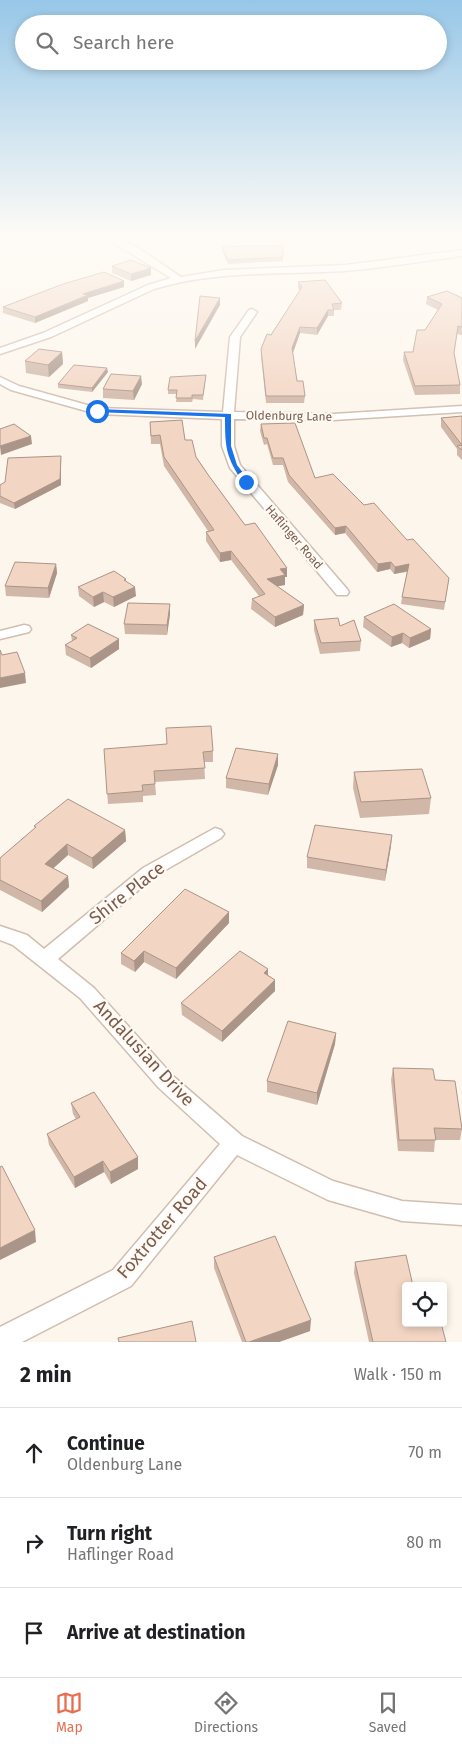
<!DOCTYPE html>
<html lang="en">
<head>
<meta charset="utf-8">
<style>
  :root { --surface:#fff; --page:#f2f2f2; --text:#202124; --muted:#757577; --line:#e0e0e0; --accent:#e76f51 }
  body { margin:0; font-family:"Fira Sans",sans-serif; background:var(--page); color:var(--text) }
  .controls { position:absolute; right:15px; bottom:15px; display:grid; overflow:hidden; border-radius:5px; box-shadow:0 2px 8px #0003 }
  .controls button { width:45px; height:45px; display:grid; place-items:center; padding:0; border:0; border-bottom:1px solid var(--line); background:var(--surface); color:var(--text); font:25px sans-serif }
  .stop { position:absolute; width:15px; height:15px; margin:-11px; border:4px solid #1a73e8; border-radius:50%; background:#fff }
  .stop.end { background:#1a73e8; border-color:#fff; box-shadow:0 1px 5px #0008 }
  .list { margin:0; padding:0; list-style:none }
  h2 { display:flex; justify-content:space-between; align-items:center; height:65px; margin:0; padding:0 20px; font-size:21px }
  h2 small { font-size:16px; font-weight:400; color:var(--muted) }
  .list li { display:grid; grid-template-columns:32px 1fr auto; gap:15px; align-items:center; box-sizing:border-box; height:90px; padding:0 20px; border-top:1px solid var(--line) }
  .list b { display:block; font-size:19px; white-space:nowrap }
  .list p { margin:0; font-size:16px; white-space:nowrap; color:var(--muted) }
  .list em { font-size:16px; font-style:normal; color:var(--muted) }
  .icon { flex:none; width:28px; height:28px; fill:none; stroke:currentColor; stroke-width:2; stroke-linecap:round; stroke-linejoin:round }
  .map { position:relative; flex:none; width:462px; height:1342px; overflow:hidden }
  .search { position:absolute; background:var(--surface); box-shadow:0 2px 8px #0003; left:15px; right:15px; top:15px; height:55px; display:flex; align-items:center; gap:12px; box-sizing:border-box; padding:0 18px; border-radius:28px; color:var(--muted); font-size:19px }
  .sheet { height:335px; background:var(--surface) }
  nav { display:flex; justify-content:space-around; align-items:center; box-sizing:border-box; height:70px; border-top:1px solid var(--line); background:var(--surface); font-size:14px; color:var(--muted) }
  nav a { display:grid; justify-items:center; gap:2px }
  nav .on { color:var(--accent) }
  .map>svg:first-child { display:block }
</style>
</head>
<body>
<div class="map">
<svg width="462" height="1342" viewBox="0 0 462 1342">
  <rect width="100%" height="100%" fill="#fdf6ec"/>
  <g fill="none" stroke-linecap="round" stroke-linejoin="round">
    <g stroke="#d1beb0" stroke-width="3">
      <path id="minor" d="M99,234C120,231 162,265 181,277L224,270L346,265L462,250V256C423,261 383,268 344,271C281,275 216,270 154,289L51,337L0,354V348L43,333L148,285L171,278Z
        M252,309L257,312L240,337L234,412L333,414L462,406V412L333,420L234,419V446L240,465L347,589L349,592L347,595H337L230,468L222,446V419L97,414L11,390L0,384V377L19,386L98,408L223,412L230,337L249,310Z
        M24,625L29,626L31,629L29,632L0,639V631Z
        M215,828L221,830L224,834L221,838L155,876L58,959L94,988L173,1076L242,1136L333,1181L402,1201L462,1205V1225L402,1221L328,1200L237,1155L131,1286L22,1342H0V1327L113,1270L220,1144L159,1088L80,998L13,945L0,940V926L27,935L44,949L143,868Z"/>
    </g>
    <use href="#minor" fill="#fff" fill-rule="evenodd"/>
  </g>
  <path fill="#d1b7a8" d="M283,246V261L228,264L222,251V247Z
    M112,266L151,275L131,281L112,273Z
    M298,282L342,303L341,310H334V316H328L317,335L300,333L293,353L297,381L305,396L304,403H266L261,356V349L300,291L298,288Z
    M124,287L88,298V301L35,323L3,313V307Z
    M427,297L462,298V335L457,334L454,353L460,385V394L415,395L403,360L404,352H413L425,330L438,310L426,304Z
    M62,352L63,364L49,377L26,373L25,361Z
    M108,372L92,392L58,388V384Z
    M206,375L203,400L193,399L192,402H176L177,394H168V390Z
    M142,384L134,400L103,398V389Z
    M462,416V460L457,455V449L441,427V418Z
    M150,422L185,440L209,476L245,525L287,568V577H285V585L277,586L304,605L303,615L275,627L251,609L252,599L259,596L231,560L220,562L206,541V532L208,531L164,466L160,444H151Z
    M261,424L315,478L364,505L407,540L449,578L444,610L401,604L402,597L407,572L394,574L390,569L377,572L345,533L335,535L288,482L283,465H273L267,444L264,445L260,431Z
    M61,462V485L15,509L0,503V485Z
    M56,564L57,573L49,598L6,596L5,586Z
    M126,579V581L136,596L114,607L104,602L94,607L79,596L78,587Z
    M170,604V614L167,635L125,634L124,624Z
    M364,617L431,629L430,639L409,648L402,643L391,647L363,627Z
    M314,620L340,626L361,641L360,651L320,654L314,630Z
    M71,635L119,639V649L91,668L66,655L65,645L72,641Z
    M104,749L213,751V762H204L205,779L155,782L156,795L143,796V802L108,804Z
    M278,765L268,795L226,788V778Z
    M354,772L431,798L429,814L360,818L353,788Z
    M34,826L125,830L126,841L93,869L68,855L53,868L68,876L69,887L42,912L0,890V858L35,828Z
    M391,846L385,881L307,868V857Z
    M229,912V923L176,979L144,962L135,972L121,964V953Z
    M268,975L275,980V991L222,1042L182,1015L181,1003Z
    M336,1033L335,1044L317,1105L267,1092V1081Z
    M393,1068L435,1080L462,1129L460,1140H435L434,1152L398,1151L391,1080Z
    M71,1103L138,1169L111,1184L104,1172L75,1188L49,1145L47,1134L76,1119L73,1114Z
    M214,1257L310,1331L279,1342H242L214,1268Z
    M355,1262L406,1286L446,1342H369L354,1273Z"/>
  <path fill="#aa9588" d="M151,268V275L131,281V274Z
    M124,281V287L88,298V301L35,323V317L83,294Z
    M220,298V305L195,349V341Z
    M328,310V316L317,335V328Z
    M300,327V333L292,355V348Z
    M62,352L63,364L49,377L48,365Z
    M107,368L108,372L92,392V388Z
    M141,376L142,384L134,400L133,391Z
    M31,436L32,444L1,455L0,446Z
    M61,456V485L15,509L14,503Z
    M346,526L345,533L335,535V528Z
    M231,551V560L220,562V553Z
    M391,562L390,569L377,572L378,564Z
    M56,564L57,573L49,598L48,588Z
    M409,564L408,571L394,574L395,567Z
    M287,568V577H285V585L267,588V579L280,569Z
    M135,587L136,596L114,607L113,597Z
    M103,592L104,602L94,607L93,597Z
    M170,604V614L167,635V625Z
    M304,605L303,615L275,627V617Z
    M431,629L430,639L409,648L410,638Z
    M403,633L402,643L391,647L392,637Z
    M119,639V649L91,668L90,658Z
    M25,673L26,683L0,688V678Z
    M278,754V765L268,795L269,784Z
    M125,830L126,841L93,869L92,858Z
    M392,835L391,846L385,881L386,870Z
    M67,844L68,855L46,875L45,864Z
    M68,876L69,887L42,912L41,901Z
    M229,912V923L176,979V968Z
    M144,951V962L135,972L134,961Z
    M268,969V980L264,973Z
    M275,980V991L222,1042V1031Z
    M336,1033L335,1044L317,1105V1093Z
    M138,1157V1169L111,1184L110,1172Z
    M103,1161L104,1172L75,1188L74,1177Z
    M35,1230L36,1242L0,1260V1248Z
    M311,1320L310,1331L279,1342H249Z"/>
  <path fill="#f3d5c3" stroke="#aa9588" d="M241,246H283V257L228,260L222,247Z
    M131,260L151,268L131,274L112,266Z
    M104,272L124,281L83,294L88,295L35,317L3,307L63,284Z
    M325,280L342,303L332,304L334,310H328L317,328L300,327L292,348L297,381H303L305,396H266L261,349L267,334L271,335L302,287L298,282Z
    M447,291L462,298V327L458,326L454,353L460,385L415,386L404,352H413L417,330H425L442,304L427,297Z
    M200,296L220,298L195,341Z
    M39,349L62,352L48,365L25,361Z
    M74,365L107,368L92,388L58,384Z
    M111,374L141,376L133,391L103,389Z
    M206,375L203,395H192V398H176L177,390H168L170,377Z
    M462,416V450L457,446L462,445L441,418Z
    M182,420L185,440H192L196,457L209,476L245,525L255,523L287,568L280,569L285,575L267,579L304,605L275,617L252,599L265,594L231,551L220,553L206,532L214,530L164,457L160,435L151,436L150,422Z
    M295,423L315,478L333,474L364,505L374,503L407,540L413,539L449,578L445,602L402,597L409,564L395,567L391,562L378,564L346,526L335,528L289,475L283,458H273L267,438H264L261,424Z
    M14,424L31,436L0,446V429Z
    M61,456L60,479L14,503L0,496V485L5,482L8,458Z
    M15,562L56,564L48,588L5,586Z
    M114,571L126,579L124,580L135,587L113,597L103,592L93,597L78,587Z
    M128,603L170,604L167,625L124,624Z
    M394,604L431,629L410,638L403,633L392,637L364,617Z
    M338,618L340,626L354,620L361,641L321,643L314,620Z
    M88,624L119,639L90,658L65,645L77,638L71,635Z
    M0,650L2,655L17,652L25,673L0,678Z
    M211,726L213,751L203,752L205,768L154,771L155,784L142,785L143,791L107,794L104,749L167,744L166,728Z
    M236,748L278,754L269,784L226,778Z
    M422,769L431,798L361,802L354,772Z
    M68,799L125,830L92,858L67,844L45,864L68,876L41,901L0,880V858L36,827L34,826Z
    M315,825L392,835L386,870L307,857Z
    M185,889L229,912L176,968L144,951L134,961L121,953Z
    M240,951L268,969L264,973L275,980L222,1031L181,1003Z
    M288,1021L336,1033L317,1093L267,1081Z
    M393,1068L433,1069L435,1080L455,1081L462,1129L434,1128L436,1140H399Z
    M94,1092L138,1157L110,1172L103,1161L74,1177L47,1134L80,1117L71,1103Z
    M2,1166L35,1230L0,1248V1167Z
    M275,1236L311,1320L249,1342H246L214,1257Z
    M406,1255L413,1286H406V1323H441L446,1342H373L355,1262Z
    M192,1321L196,1342H119L118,1338Z"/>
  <linearGradient id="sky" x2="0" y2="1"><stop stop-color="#97c7e8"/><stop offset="0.56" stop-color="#fefbf6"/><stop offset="1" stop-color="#fefbf6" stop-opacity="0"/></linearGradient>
  <rect width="462" height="421" fill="url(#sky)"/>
  <path fill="#1a73e8" d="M97,409L231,414V446L237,465L250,482L244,484C226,457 225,449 225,417L95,412Z"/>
  <g text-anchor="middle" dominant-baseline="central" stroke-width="4.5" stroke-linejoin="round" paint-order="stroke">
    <g font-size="12" fill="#7a5c4d" stroke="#fffaf3">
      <text transform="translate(289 416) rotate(1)">Oldenburg Lane</text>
      <text transform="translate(294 537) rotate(49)">Haflinger Road</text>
    </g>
    <g font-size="18" fill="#7a5c4d" stroke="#fffaf3">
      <text transform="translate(127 893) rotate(-38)">Shire Place</text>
      <text transform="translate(144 1053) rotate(47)">Andalusian Drive</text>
      <text transform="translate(162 1228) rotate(-49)">Foxtrotter Road</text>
    </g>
  </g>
</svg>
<div class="controls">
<button><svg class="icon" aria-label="locate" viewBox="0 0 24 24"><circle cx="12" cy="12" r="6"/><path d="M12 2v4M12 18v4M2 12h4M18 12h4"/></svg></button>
</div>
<div class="stop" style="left:97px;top:411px"></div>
<div class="stop end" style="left:246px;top:482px"></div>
<div class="search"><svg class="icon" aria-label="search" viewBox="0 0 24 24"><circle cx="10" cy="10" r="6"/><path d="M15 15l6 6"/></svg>Search here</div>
</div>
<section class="sheet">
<h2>2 min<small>Walk · 150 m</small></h2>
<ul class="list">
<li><svg class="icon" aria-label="ahead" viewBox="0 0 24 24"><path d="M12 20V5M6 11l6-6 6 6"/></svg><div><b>Continue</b><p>Oldenburg Lane</p></div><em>70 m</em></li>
<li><svg class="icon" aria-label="right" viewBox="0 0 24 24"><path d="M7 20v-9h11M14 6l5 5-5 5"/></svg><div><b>Turn right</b><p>Haflinger Road</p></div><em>80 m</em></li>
<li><svg class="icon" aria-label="arrive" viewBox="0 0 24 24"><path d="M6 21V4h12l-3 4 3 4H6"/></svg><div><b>Arrive at destination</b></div></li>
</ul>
</section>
<nav>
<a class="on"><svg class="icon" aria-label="map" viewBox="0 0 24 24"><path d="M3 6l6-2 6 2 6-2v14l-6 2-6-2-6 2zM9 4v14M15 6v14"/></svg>Map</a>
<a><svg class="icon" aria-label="directions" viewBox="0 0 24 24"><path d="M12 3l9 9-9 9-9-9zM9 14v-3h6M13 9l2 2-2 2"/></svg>Directions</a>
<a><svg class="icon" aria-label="saved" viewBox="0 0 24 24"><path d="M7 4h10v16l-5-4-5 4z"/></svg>Saved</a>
</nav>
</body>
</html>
